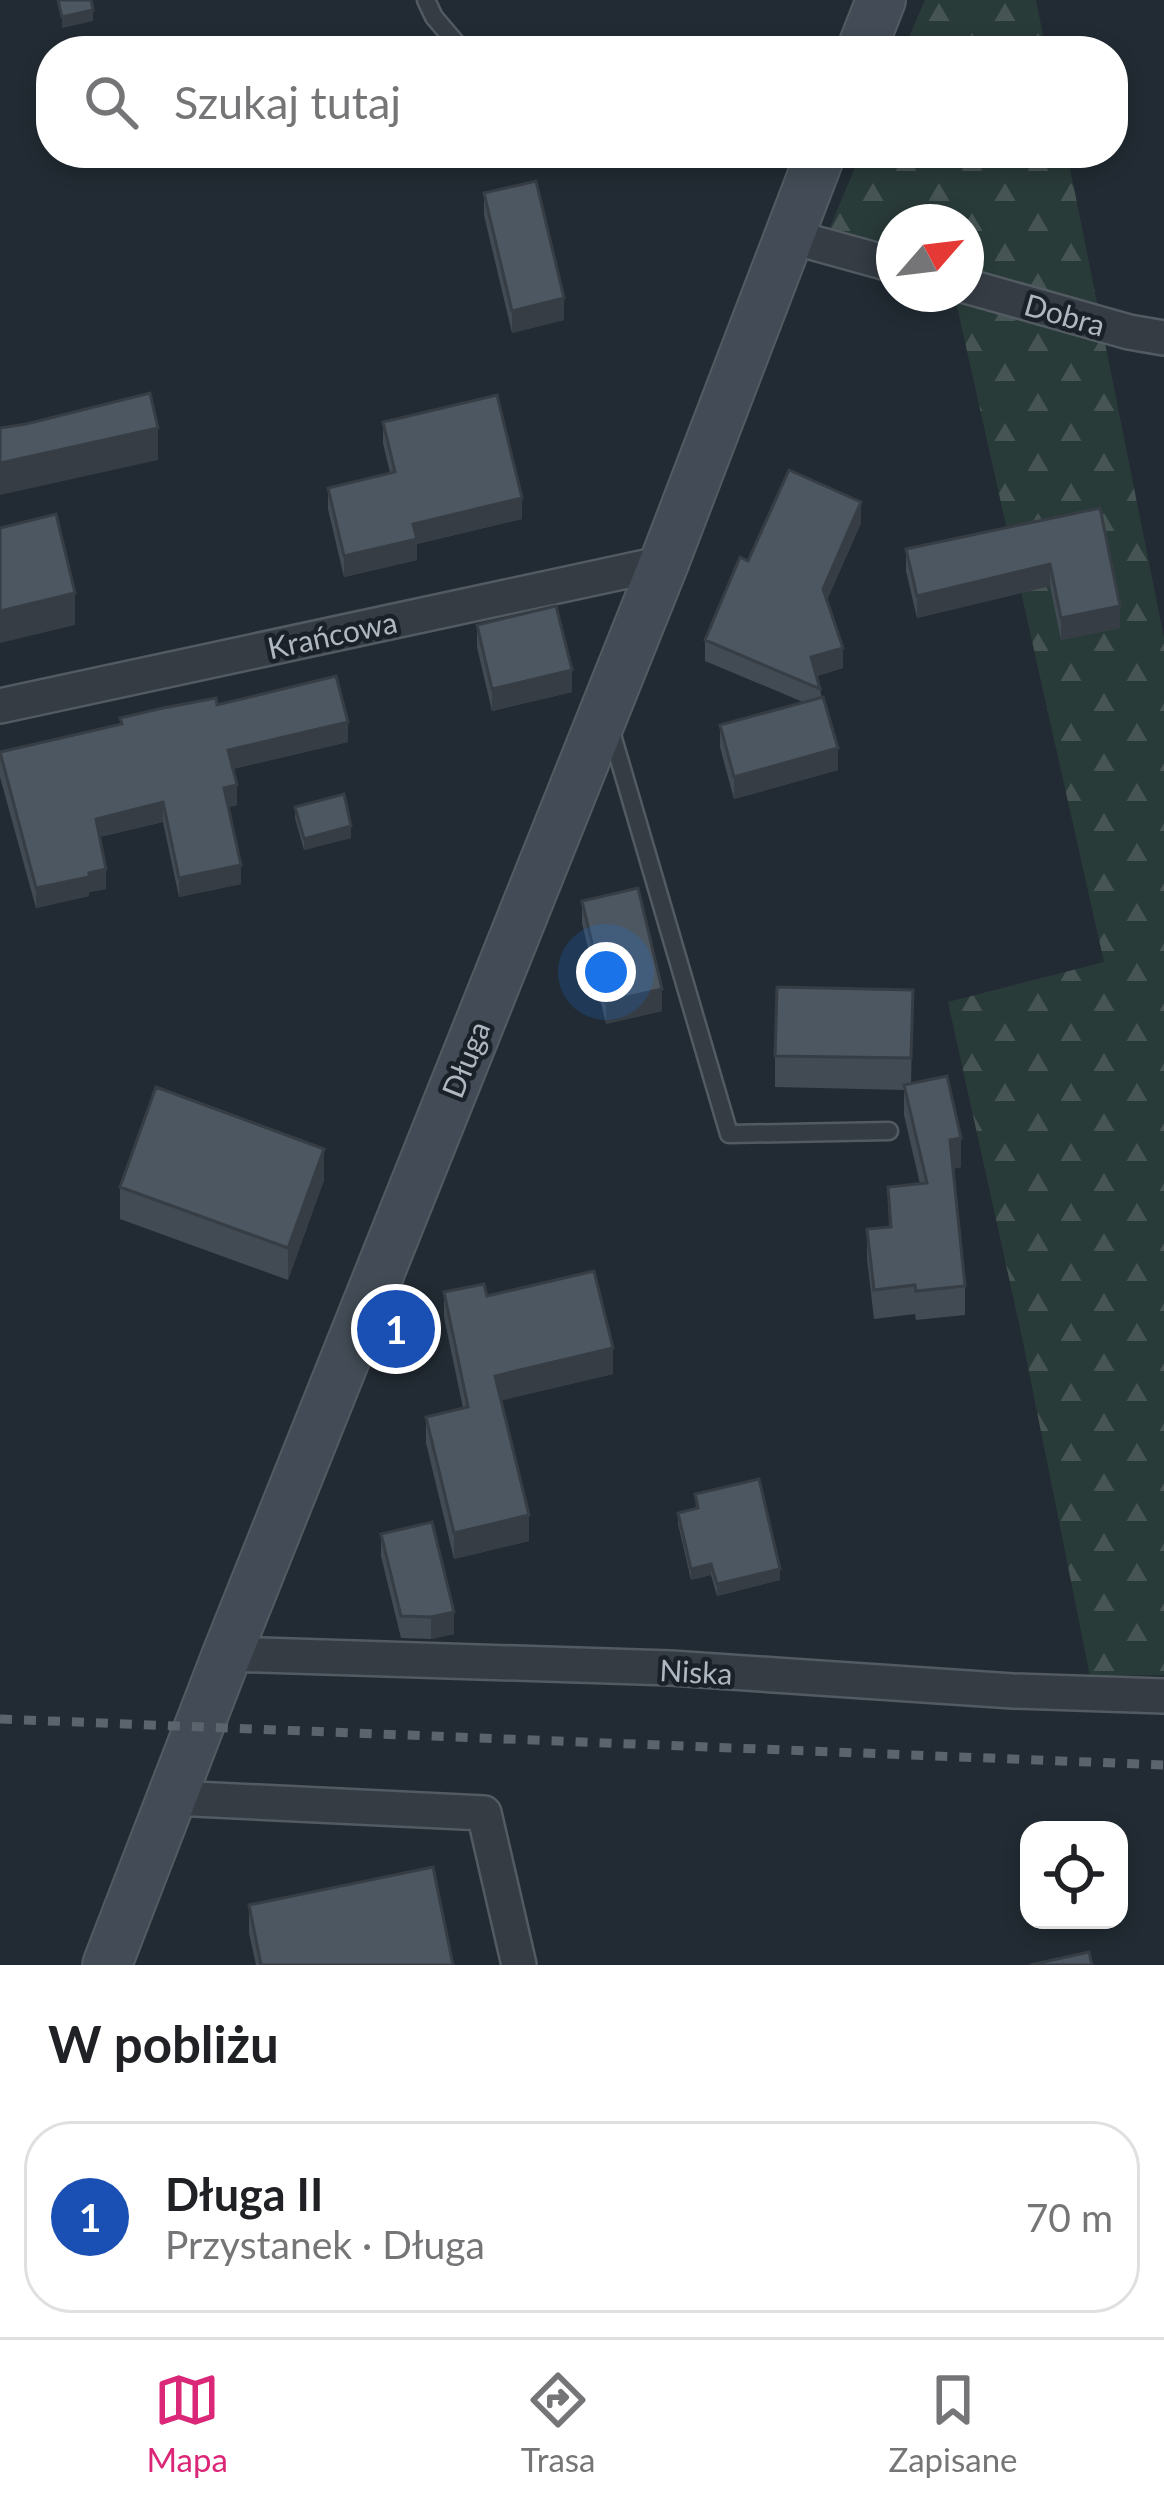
<!DOCTYPE html>
<html lang="pl">
<head>
<meta charset="utf-8">
<style>
  :root { --surface:#fff; --page:#f2f2f2; --text:#202124; --muted:#757577; --line:#e0e0e0; --accent:#db2777 }
  body { margin:0; font-family:Lato,sans-serif; background:var(--page); color:var(--text) }
  .controls { position:absolute; right:36px; bottom:36px; display:grid; overflow:hidden; border-radius:24px; box-shadow:0 6px 18px #0003 }
  .controls button { width:108px; height:108px; display:grid; place-items:center; padding:0; border:0; border-bottom:3px solid var(--line); background:var(--surface); color:var(--text); font:60px sans-serif }
  .compass { position:absolute; left:876px; top:204px; width:108px; height:108px; border-radius:50%; background:var(--surface); box-shadow:0 6px 18px #0003; rotate:62deg }
  .you { position:absolute; left:606px; top:972px; width:42px; height:42px; margin:-30px; border:9px solid #fff; border-radius:50%; background:#1a73e8; box-shadow:0 0 0 18px #1a73e833 }
  .badge { display:grid; place-items:center; width:78px; height:78px; border-radius:50%; background:var(--accent); color:#fff; font-size:39px; font-weight:700 }
  .pin { position:absolute; translate:-50% -50%; border:6px solid #fff; box-shadow:0 3px 12px #0006 }
  .list { margin:0; padding:0; list-style:none }
  h2 { display:flex; justify-content:space-between; align-items:center; height:156px; margin:0; padding:0 48px; font-size:51px }
  h2 small { font-size:39px; font-weight:400; color:var(--muted) }
  .list li { display:grid; grid-template-columns:78px 1fr auto; gap:36px; align-items:center; box-sizing:border-box; height:192px; margin:0 24px 24px; padding:0 24px; border:3px solid var(--line); border-radius:48px }
  .list b { display:block; font-size:45px; white-space:nowrap }
  .list p { margin:0; font-size:39px; white-space:nowrap; color:var(--muted) }
  .list em { font-size:39px; font-style:normal; color:var(--muted) }
  .icon { flex:none; width:66px; height:66px; fill:none; stroke:currentColor; stroke-width:2; stroke-linecap:round; stroke-linejoin:round }
  .map { position:relative; flex:none; width:1164px; height:1965px; overflow:hidden }
  .search { position:absolute; background:var(--surface); box-shadow:0 6px 18px #0003; left:36px; right:36px; top:36px; height:132px; display:flex; align-items:center; gap:30px; box-sizing:border-box; padding:0 42px; border-radius:48px; color:var(--muted); font-size:45px }
  .sheet { height:372px; background:var(--surface) }
  nav { display:flex; justify-content:space-around; align-items:center; box-sizing:border-box; height:168px; border-top:3px solid var(--line); background:var(--surface); font-size:33px; color:var(--muted) }
  nav a { display:grid; justify-items:center; gap:6px }
  nav .on { color:var(--accent) }
  .map>svg:first-child { display:block }
</style>
</head>
<body>
<div class="map">
<svg width="1164" height="1965" viewBox="0 0 1164 1965">
  <defs>
    <pattern id="forest-firs" width="22" height="20" patternUnits="userSpaceOnUse" patternTransform="scale(3)"><rect width="22" height="20" fill="#293b39"/><path d="M5 1l3.5 6h-7zM16 11l3.5 6h-7z" fill="#465554"/></pattern>
  </defs>
  <rect width="100%" height="100%" fill="#222b33"/>
  <path fill="url(#forest-firs)" d="M925,0H1036L1046,51H903Z
    M861,153H1067L1164,638V1675L1090,1676L1022,1337L948,1002L1104,962L956,302L941,294H966V222H894V271L826,237Z"/>
  <g fill="none" stroke-linecap="round" stroke-linejoin="round">
    <g stroke="#525a62" stroke-width="21">
      <path id="lane" d="M426,0L434,17L463,51
        M825,51L855,48
        M610,728L729,1134L889,1131"/>
    </g>
    <g stroke="#525a62" stroke-width="38">
      <path id="street" d="M789,236L894,265
        M966,286L1129,332L1164,338
        M0,706L664,563
        M227,1654L671,1668L1013,1691L1164,1696
        M174,1798L484,1813L519,1965"/>
    </g>
    <g stroke="#525a62" stroke-width="52">
      <path id="secondary" d="M861,51L881,0
        M107,1965L227,1654L664,563L821,153"/>
    </g>
    <use href="#lane" stroke="#353c44" stroke-width="16"/>
    <use href="#street" stroke="#353c44" stroke-width="33"/>
    <use href="#secondary" stroke="#434c56" stroke-width="48"/>
    <path stroke="#5b646d" stroke-width="9" stroke-dasharray="12 12" stroke-linecap="butt" d="M0,1719L1164,1765"/>
  </g>
  <path fill="#424b53" d="M484,193L564,320L512,333L484,215Z
    M383,422L522,519L417,544V560L344,577L328,509V488L390,473L383,443Z
    M1100,508L1120,628L1061,640L1050,586L917,618L906,571V549Z
    M861,523L827,600L843,668L817,676L838,770L734,799L720,747V725L803,702L705,661V640L748,561Z
    M477,625L572,692L492,711L477,647Z
    M217,705L348,742L233,769L237,805L228,807L241,884L179,897L163,822L99,837L106,889L89,892V896L36,908L0,777V752L120,724V718Z
    M295,807L351,838L304,850L295,818Z
    M582,901L662,1011L606,1024L582,923Z
    M913,990L911,1084L961,1167L953,1169L965,1286V1315L916,1320L915,1314L874,1319L867,1258V1229L889,1227L888,1187L920,1184L904,1115V1090L775,1087V1056Z
    M324,1180L288,1280L120,1219V1187Z
    M444,1292L487,1296L613,1374L501,1400L529,1541L454,1559L426,1443V1417L463,1408L444,1317Z
    M695,1494L780,1580L717,1596L711,1575L691,1580L678,1524V1513L696,1509Z
    M381,1534L454,1634L431,1639L401,1638L381,1556Z
    M249,1905L453,1965H256L249,1933Z"/>
  <path fill="#363d44" d="M93,10V21L62,28V17Z
    M564,298V320L512,333V311Z
    M158,428V460L0,495V463Z
    M522,498V519L417,544V560L344,577V556L413,524Z
    M861,502V523L823,609V589Z
    M1050,564V586L917,618V596Z
    M75,593V625L0,643V611Z
    M1120,606V628L1061,640V618Z
    M843,648V668L811,678V657Z
    M572,670V692L492,711V689Z
    M348,722V742L228,770V750Z
    M838,748V770L734,799V777Z
    M237,785V805L224,808V788Z
    M163,802V822L96,838V819Z
    M351,826V838L304,850V839Z
    M241,865V884L179,897V878Z
    M106,869V889L89,892V896L36,908V888Z
    M662,989V1011L606,1024V1002Z
    M961,1138V1167L950,1169V1140Z
    M324,1149V1180L288,1280V1248Z
    M613,1348V1374L495,1402V1376Z
    M529,1515V1541L454,1559V1533Z
    M711,1564V1575L691,1580V1569Z
    M780,1569V1580L717,1596V1584Z
    M454,1612V1634L431,1639V1617Z"/>
  <path fill="#4d5761" stroke="#363d44" stroke-width="3" d="M58,0H91L93,10L62,17Z
    M536,181L564,298L512,311L484,193Z
    M150,393L158,428L0,463V428L26,424Z
    M497,395L522,498L413,524L417,539L344,556L328,488L395,472L383,422Z
    M789,470L861,502L823,589L843,648L811,657L820,689L705,640L740,557L748,561Z
    M1100,508L1120,606L1061,618L1050,564L917,596L906,549Z
    M56,514L75,593L0,611V528Z
    M556,606L572,670L492,689L477,625Z
    M336,676L348,722L228,750L237,785L224,788L241,865L179,878L163,802L96,819L106,869L89,873V877L36,888L0,752L122,724L120,718L163,708L216,698L217,705Z
    M823,697L838,748L734,777L720,725Z
    M344,794L351,826L304,839L295,807Z
    M638,888L662,989L606,1002L582,901Z
    M777,987L913,990L911,1058L775,1056Z
    M947,1076L961,1138L950,1140L965,1286L916,1291L915,1285L874,1290L867,1229L891,1227L888,1187L927,1183L904,1085Z
    M156,1087L324,1149L288,1248L120,1187Z
    M594,1271L613,1348L495,1376L529,1515L454,1533L426,1417L468,1407L444,1292L484,1284L487,1296Z
    M759,1479L780,1569L717,1584L711,1564L691,1569L678,1513L698,1508L695,1494Z
    M432,1522L454,1612L431,1617L401,1616L381,1534Z
    M433,1867L453,1965H261L249,1905Z
    M1089,1952L1092,1965H1030Z"/>
  <g text-anchor="middle" dominant-baseline="central" stroke-width="9" stroke-linejoin="round" paint-order="stroke">
    <g font-size="30" fill="#afb7c1" stroke="#1a2128">
      <text transform="translate(1065 314) rotate(16)">Dobra</text>
      <text transform="translate(332 634) rotate(-12)">Krańcowa</text>
      <text transform="translate(465 1059) rotate(-68)">Długa</text>
      <text transform="translate(696 1671) rotate(3)">Niska</text>
    </g>
  </g>
</svg>
<div class="controls">
<button><svg class="icon" aria-label="locate" viewBox="0 0 24 24"><circle cx="12" cy="12" r="6"/><path d="M12 2v4M12 18v4M2 12h4M18 12h4"/></svg></button>
</div>
<svg class="compass" viewBox="-18 -18 36 36"><path d="M0-13l5 13h-10z" fill="#e53935"/><path d="M0 13l5-13h-10z" fill="#757577"/></svg>
<div class="you"></div>
<div class="pin badge" style="left:396px;top:1329px;background:#1a4fb4">1</div>
<div class="search"><svg class="icon" aria-label="search" viewBox="0 0 24 24"><circle cx="10" cy="10" r="6"/><path d="M15 15l6 6"/></svg>Szukaj tutaj</div>
</div>
<section class="sheet">
<h2>W pobliżu<small></small></h2>
<ul class="list">
<li><span class="badge" style="background:#1a4fb4">1</span><div><b>Długa II</b><p>Przystanek · Długa</p></div><em>70 m</em></li>
</ul>
</section>
<nav>
<a class="on"><svg class="icon" aria-label="map" viewBox="0 0 24 24"><path d="M3 6l6-2 6 2 6-2v14l-6 2-6-2-6 2zM9 4v14M15 6v14"/></svg>Mapa</a>
<a><svg class="icon" aria-label="directions" viewBox="0 0 24 24"><path d="M12 3l9 9-9 9-9-9zM9 14v-3h6M13 9l2 2-2 2"/></svg>Trasa</a>
<a><svg class="icon" aria-label="saved" viewBox="0 0 24 24"><path d="M7 4h10v16l-5-4-5 4z"/></svg>Zapisane</a>
</nav>
</body>
</html>
